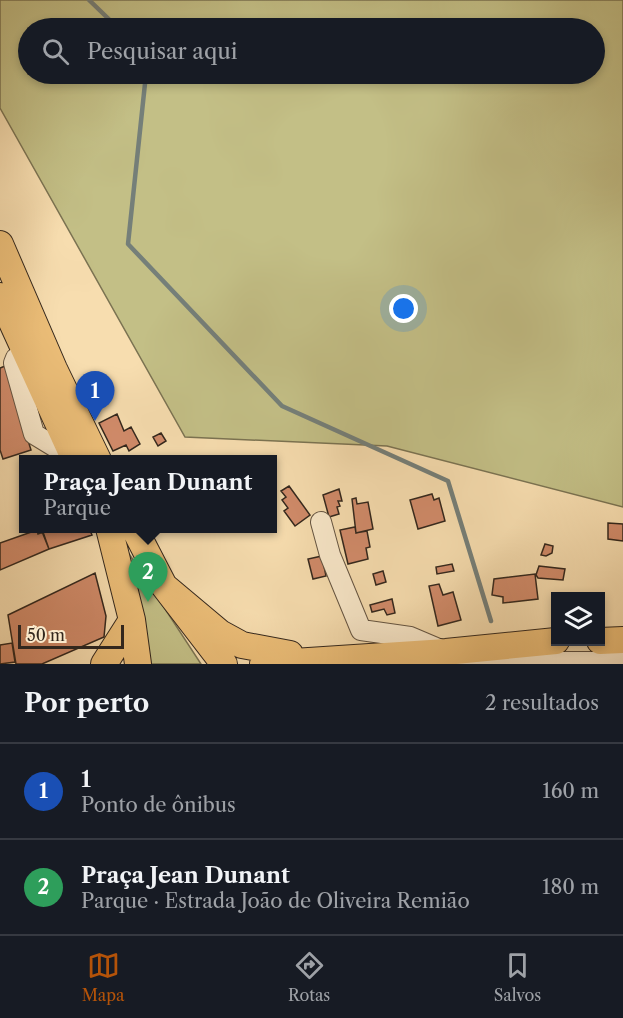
<!DOCTYPE html>
<html lang="pt">
<head>
<meta charset="utf-8">
<style>
  :root { --surface:#171b24; --page:#242831; --text:#f1f3f6; --muted:#9ea1a6; --line:#363941; --accent:#b45309 }
  body { margin:0; font-family:"Libre Caslon Text",serif; background:var(--page); color:var(--text) }
  .controls { position:absolute; right:18px; bottom:18px; display:grid; overflow:hidden; border-radius:0px; box-shadow:0 3px 9px #0003 }
  .controls button { width:54px; height:54px; display:grid; place-items:center; padding:0; border:0; border-bottom:2px solid var(--line); background:var(--surface); color:var(--text); font:30px sans-serif }
  .scale { position:absolute; left:18px; bottom:15px; width:106px; box-sizing:border-box; padding-left:6px; border:3px solid #33271d; border-top:0; font-size:16px; line-height:21px; white-space:nowrap; color:#33271d; -webkit-text-stroke:4px #fae9cb; paint-order:stroke }
  .you { position:absolute; left:404px; top:309px; width:21px; height:21px; margin:-15px; border:4px solid #fff; border-radius:50%; background:#1a73e8; box-shadow:0 0 0 9px #1a73e833 }
  .badge { display:grid; place-items:center; width:39px; height:39px; border-radius:50%; background:var(--accent); color:#fff; font-size:20px; font-weight:700 }
  .pin { position:absolute; translate:-50% -50px; filter:drop-shadow(0 2px 3px #0008) }
  .pin::after { content:''; position:absolute; top:32px; width:21px; height:18px; background:inherit; clip-path:polygon(0 0,100% 0,50% 100%) }
  .popup { position:absolute; left:19px; top:455px; width:258px; height:78px; box-sizing:border-box; display:grid; place-content:center; border-radius:0px; background:var(--surface); filter:drop-shadow(0 2px 4px #0005); font-size:20px; white-space:nowrap; color:var(--muted) }
  .popup b { font-size:22px; color:var(--text) }
  .popup::after { content:''; position:absolute; left:50%; top:100%; margin-left:-12px; border:12px solid transparent; border-top-color:var(--surface) }
  .list { margin:0; padding:0; list-style:none }
  h2 { display:flex; justify-content:space-between; align-items:center; height:78px; margin:0; padding:0 24px; font-size:26px }
  h2 small { font-size:20px; font-weight:400; color:var(--muted) }
  .list li { display:grid; grid-template-columns:39px 1fr auto; gap:18px; align-items:center; box-sizing:border-box; height:96px; padding:0 24px; border-top:2px solid var(--line) }
  .list b { display:block; font-size:22px; white-space:nowrap }
  .list p { margin:0; font-size:20px; white-space:nowrap; color:var(--muted) }
  .list em { font-size:20px; font-style:normal; color:var(--muted) }
  .icon { flex:none; width:33px; height:33px; fill:none; stroke:currentColor; stroke-width:2; stroke-linecap:round; stroke-linejoin:round }
  .map { position:relative; flex:none; width:623px; height:664px; overflow:hidden }
  .search { position:absolute; background:var(--surface); box-shadow:0 3px 9px #0003; left:18px; right:18px; top:18px; height:66px; display:flex; align-items:center; gap:15px; box-sizing:border-box; padding:0 21px; border-radius:33px; color:var(--muted); font-size:22px }
  .sheet { height:270px; background:var(--surface) }
  nav { display:flex; justify-content:space-around; align-items:center; box-sizing:border-box; height:84px; border-top:2px solid var(--line); background:var(--surface); font-size:16px; color:var(--muted) }
  nav a { display:grid; justify-items:center; gap:3px }
  nav .on { color:var(--accent) }
  .map>svg:first-child { display:block }
</style>
</head>
<body>
<div class="map">
<svg width="623" height="664" viewBox="0 0 623 664">
  <rect width="100%" height="100%" fill="#f7ddaf"/>
  <filter id="stains"><feTurbulence type="fractalNoise" baseFrequency=".00333" numOctaves="4"/><feColorMatrix values="0 0 0 0 .2 0 0 0 0 .09 0 0 0 0 .02 0 0 0 .5 -.17"/></filter>
  <radialGradient id="worn" r=".72"><stop offset=".6" stop-color="#630" stop-opacity="0"/><stop offset="1" stop-color="#630" stop-opacity=".3"/></radialGradient>
  <path fill="#c3bf86" stroke="#7b7352" stroke-width="1.5" fill-rule="evenodd" d="M0,0H623V507L387,446L185,437L0,108ZM28,28H594V74H28Z
    M120,540L201,664H150Z"/>
  <g fill="none" stroke-linecap="round" stroke-linejoin="round">
    <path stroke="#757f79" stroke-width="4.5" d="M89,0L118,28
      M146,74L128,244L282,406L448,481L491,621"/>
  </g>
  <path fill="#d18b6a" stroke="#33271d" stroke-width="1.5" d="M5,366L31,450L3,459L0,450V368Z
    M117,414L124,431L131,427L140,444L129,451L126,445L113,451L99,423Z
    M161,433L166,441L158,446L153,437Z
    M289,486L310,515L295,526L284,511L288,508L282,500L286,497L281,491Z
    M339,489L342,501H338L340,506L337,507L339,514L329,517L323,495Z
    M432,494L434,500L439,498L445,521L418,529L410,500Z
    M356,498L357,504L368,502L373,529L356,533L352,499Z
    M608,523L623,524V541L608,539Z
    M355,527L356,533L367,531L370,547L366,548L368,559L348,564L340,530Z
    M89,528L92,535L49,549L41,529Z
    M37,530L38,534L43,532L49,549L0,570V543Z
    M545,544L553,546L552,553L546,556L541,555Z
    M322,556L326,576L313,579L308,559Z
    M452,564L454,571L437,574L436,567Z
    M539,566L565,569L563,580L538,578L536,575Z
    M383,571L386,582L376,585L373,574Z
    M95,573L106,616L104,637L42,664H16L8,615Z
    M535,574L538,599L503,603V597L492,595L494,579Z
    M439,584L443,595L453,592L461,620L438,626L429,586Z
    M392,599L395,613L387,615L384,609L372,612L370,605Z
    M12,643L15,662L0,664V645Z"/>
  <g fill="none" stroke-linecap="round" stroke-linejoin="round">
    <g stroke="#645442" stroke-width="22">
      <path id="minor" d="M37,345L16,358L14,363L34,434L75,459
        M321,522L330,555L361,630L410,637L443,651
        M447,662H623"/>
    </g>
    <g stroke="#33271d" stroke-width="28">
      <path id="major" d="M0,244L54,369L98,460
        M0,296L75,460
        M109,528L132,620L138,664
        M134,528L164,586L224,664
        M164,586L220,633L242,645L290,654
        M600,641L623,640
        M104,664L132,620
        M263,664L446,652L556,641"/>
    </g>
    <use href="#minor" stroke="#fae9cb" stroke-width="20"/>
    <use href="#major" stroke="#ecbe78" stroke-width="26"/>
  </g>
  <rect width="100%" height="100%" filter="url(#stains)"/>
  <rect width="100%" height="100%" fill="url(#worn)"/>
</svg>
<div class="controls">
<button><svg class="icon" aria-label="layers" viewBox="0 0 24 24"><path d="M12 4l9 5-9 5-9-5zM3 14l9 5 9-5"/></svg></button>
</div>
<div class="scale">50 m</div>
<div class="you"></div>
<div class="pin badge" style="left:95px;top:421px;background:#1a4fb4">1</div>
<div class="pin badge" style="left:148px;top:602px;background:#2e9e5b">2</div>
<div class="popup"><b>Praça Jean Dunant</b>Parque</div>
<div class="search"><svg class="icon" aria-label="search" viewBox="0 0 24 24"><circle cx="10" cy="10" r="6"/><path d="M15 15l6 6"/></svg>Pesquisar aqui</div>
</div>
<section class="sheet">
<h2>Por perto<small>2 resultados</small></h2>
<ul class="list">
<li><span class="badge" style="background:#1a4fb4">1</span><div><b>1</b><p>Ponto de ônibus</p></div><em>160 m</em></li>
<li><span class="badge" style="background:#2e9e5b">2</span><div><b>Praça Jean Dunant</b><p>Parque · Estrada João de Oliveira Remião</p></div><em>180 m</em></li>
</ul>
</section>
<nav>
<a class="on"><svg class="icon" aria-label="map" viewBox="0 0 24 24"><path d="M3 6l6-2 6 2 6-2v14l-6 2-6-2-6 2zM9 4v14M15 6v14"/></svg>Mapa</a>
<a><svg class="icon" aria-label="directions" viewBox="0 0 24 24"><path d="M12 3l9 9-9 9-9-9zM9 14v-3h6M13 9l2 2-2 2"/></svg>Rotas</a>
<a><svg class="icon" aria-label="saved" viewBox="0 0 24 24"><path d="M7 4h10v16l-5-4-5 4z"/></svg>Salvos</a>
</nav>
</body>
</html>
